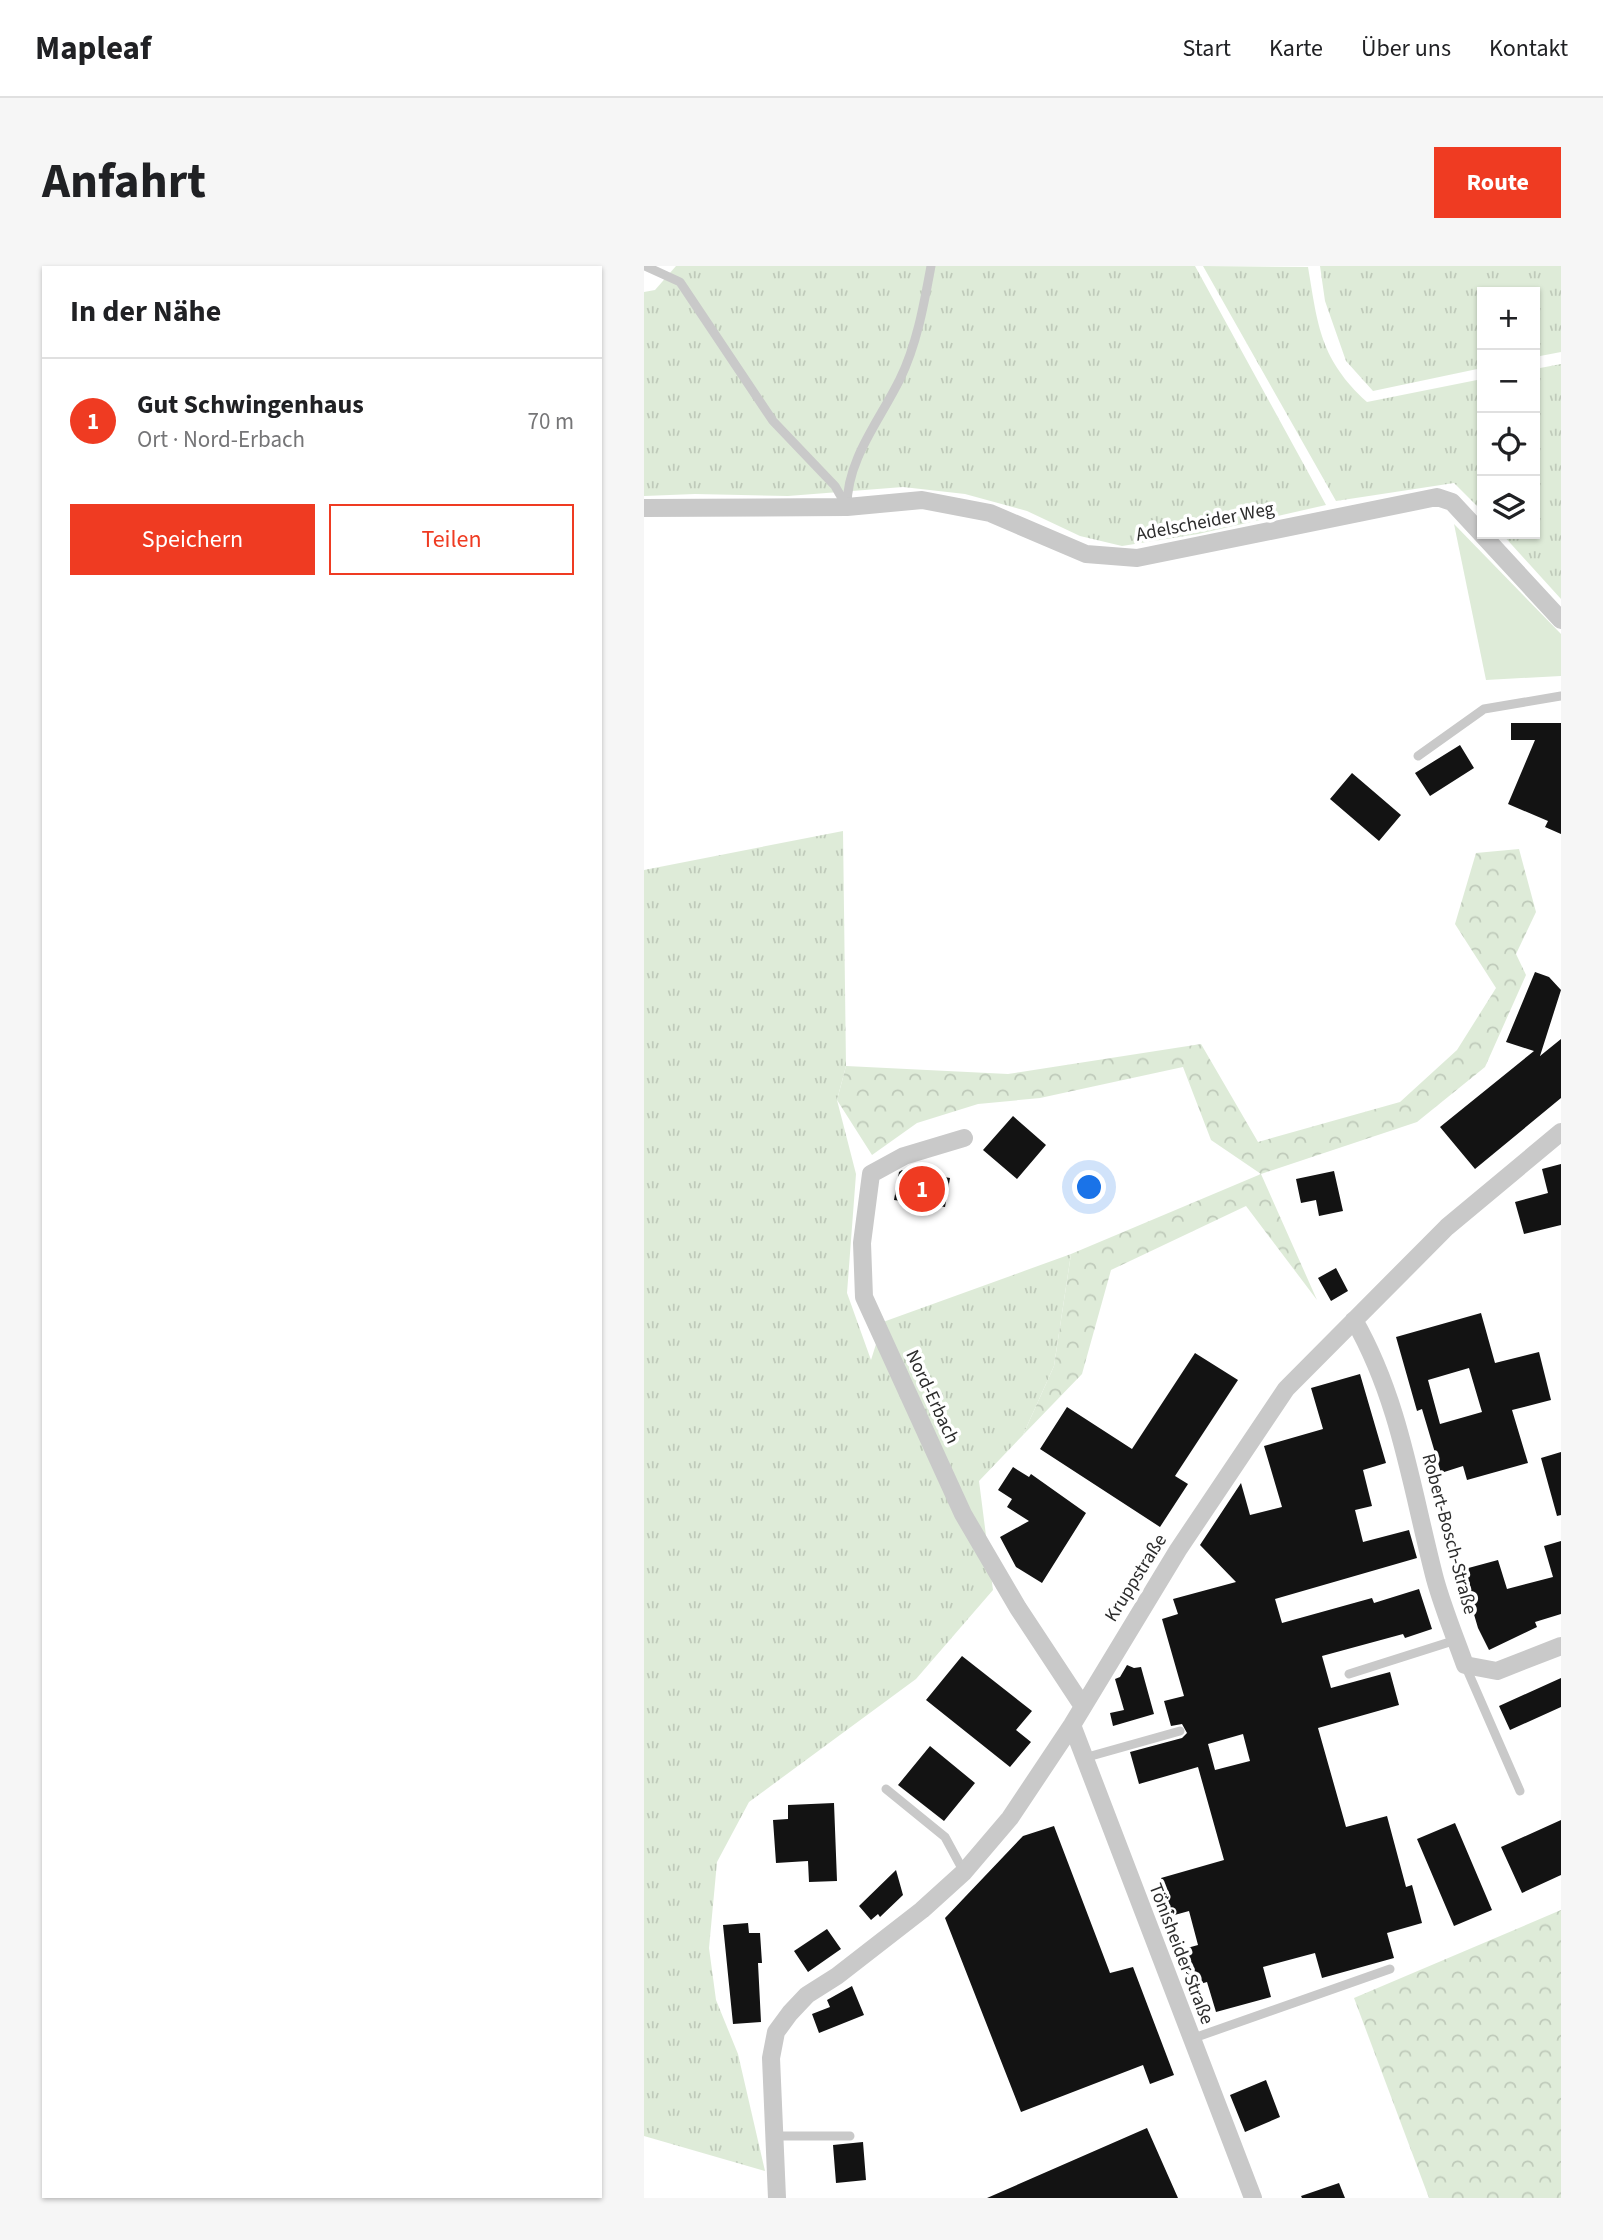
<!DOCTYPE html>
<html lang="de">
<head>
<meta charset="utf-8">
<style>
  :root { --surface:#fff; --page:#f6f6f6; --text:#202124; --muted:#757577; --line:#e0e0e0; --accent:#ef3b22 }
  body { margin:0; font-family:"Source Sans 3",sans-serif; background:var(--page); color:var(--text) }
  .controls { position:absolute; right:21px; top:21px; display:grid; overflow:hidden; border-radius:0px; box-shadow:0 2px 5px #0004 }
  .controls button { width:63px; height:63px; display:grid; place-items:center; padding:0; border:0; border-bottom:2px solid var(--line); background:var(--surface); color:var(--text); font:35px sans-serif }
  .you { position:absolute; left:446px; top:922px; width:24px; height:24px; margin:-18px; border:5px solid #fff; border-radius:50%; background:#1a73e8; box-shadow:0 0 0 10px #1a73e833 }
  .badge { display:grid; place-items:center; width:46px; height:46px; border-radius:50%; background:var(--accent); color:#fff; font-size:23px; font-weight:700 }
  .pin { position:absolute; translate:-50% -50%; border:4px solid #fff; box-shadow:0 2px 7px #0006 }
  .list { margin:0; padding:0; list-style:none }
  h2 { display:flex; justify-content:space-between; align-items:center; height:91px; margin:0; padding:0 28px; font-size:30px }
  h2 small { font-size:23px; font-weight:400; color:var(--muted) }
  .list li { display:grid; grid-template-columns:46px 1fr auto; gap:21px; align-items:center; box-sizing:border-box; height:126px; padding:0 28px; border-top:2px solid var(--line) }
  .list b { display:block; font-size:26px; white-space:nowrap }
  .list p { margin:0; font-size:23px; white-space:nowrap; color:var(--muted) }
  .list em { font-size:23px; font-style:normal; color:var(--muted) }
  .actions { display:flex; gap:14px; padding:21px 28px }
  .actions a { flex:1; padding:16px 0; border:2px solid var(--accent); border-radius:0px; text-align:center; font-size:24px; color:var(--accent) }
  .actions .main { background:var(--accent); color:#fff }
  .icon { flex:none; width:38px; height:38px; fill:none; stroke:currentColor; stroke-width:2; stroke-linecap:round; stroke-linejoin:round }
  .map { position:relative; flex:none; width:917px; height:1932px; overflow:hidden; border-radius:0px }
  header { display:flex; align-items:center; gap:42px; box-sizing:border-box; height:98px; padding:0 35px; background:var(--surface); border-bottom:2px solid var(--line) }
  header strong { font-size:33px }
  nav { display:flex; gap:38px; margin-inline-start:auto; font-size:24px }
  .intro { display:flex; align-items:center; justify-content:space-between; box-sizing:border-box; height:168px; padding:0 42px }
  h1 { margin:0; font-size:49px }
  .button { padding:18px 32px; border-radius:0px; background:var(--accent); color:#fff; font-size:24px; font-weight:700 }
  main { display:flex; gap:42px; padding:0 42px }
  aside { flex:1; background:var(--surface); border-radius:0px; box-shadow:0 2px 5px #0004 }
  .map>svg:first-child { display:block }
</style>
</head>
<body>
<header>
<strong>Mapleaf</strong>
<nav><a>Start</a><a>Karte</a><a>Über uns</a><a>Kontakt</a></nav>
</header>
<div class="intro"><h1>Anfahrt</h1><a class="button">Route</a></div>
<main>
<aside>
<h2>In der Nähe<small></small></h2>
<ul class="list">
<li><span class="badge">1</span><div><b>Gut Schwingenhaus</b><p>Ort · Nord-Erbach</p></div><em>70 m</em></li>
</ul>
<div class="actions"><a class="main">Speichern</a><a>Teilen</a></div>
</aside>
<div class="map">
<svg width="917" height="1932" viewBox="0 0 917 1932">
  <defs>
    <pattern id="grass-tufts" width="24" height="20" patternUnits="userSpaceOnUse" patternTransform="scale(1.75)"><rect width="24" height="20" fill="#deebd8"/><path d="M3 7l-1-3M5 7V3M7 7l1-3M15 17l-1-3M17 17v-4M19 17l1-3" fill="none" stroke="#bfcaba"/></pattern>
    <pattern id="forest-crowns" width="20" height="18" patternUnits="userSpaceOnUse" patternTransform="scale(1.75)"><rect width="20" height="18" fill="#deebd8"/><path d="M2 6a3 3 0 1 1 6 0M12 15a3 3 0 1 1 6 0" fill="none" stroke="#bfcaba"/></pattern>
  </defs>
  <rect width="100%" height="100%" fill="#fff"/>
  <path fill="url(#grass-tufts)" d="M32,0H551L682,239L554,268L478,280L436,270L383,245L321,228L259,221L144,230L51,228L0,230V26L11,24Z
    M559,0L664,1C674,60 676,93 723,136L838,113V245L810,217L692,235Z
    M676,0H917V86L891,91V26H838V102L729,125L702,95L681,35Z
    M917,98V333L858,268H891V103Z
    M199,565L202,800L193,834L212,908L203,1027L227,1094L239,1056L427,988L410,1100L379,1169L335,1215L349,1324L272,1413L105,1536L73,1596L65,1682L72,1734L94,1788L121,1905L0,1870V604Z"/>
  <path fill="url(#forest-crowns)" d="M875,583L892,646L872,688L882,709L841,801L773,856L617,908L673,1034L602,940L467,1004L438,1108L379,1169L410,1100L427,988L617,908L567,874L539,801L396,832L334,838L273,857L228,889L193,834L202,800L364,808L557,778L614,876L756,836L813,784L852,722L811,658L832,587Z
    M917,1644V1932H785L710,1732Z"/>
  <path fill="#deebd8" d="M810,258L917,368V410L842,414Z"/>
  <path fill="#131313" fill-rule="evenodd" d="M867,457H917V568L901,561L904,555L864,538L891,474H867Z
    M816,479L830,502L786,530L771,507Z
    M708,507L757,549L735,575L686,533Z
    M891,706L905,711L917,724L896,790L917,773V832L831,903L796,861L890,785L862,776Z
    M369,850L402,879L373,913L339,884Z
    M917,898V959L880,968L871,936L904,927L898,903Z
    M258,904L306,912L301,941L250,934L255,906Z
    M690,905L699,945L675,950L672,934L657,937L652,913Z
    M692,1002L704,1025L687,1035L674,1012Z
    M837,1047L851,1097L895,1086L907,1134L868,1144L884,1197L823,1214L819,1200L797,1207L778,1143L773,1145L752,1071ZM825,1102L838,1146L796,1158L784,1114Z
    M551,1087L594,1114L531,1210L544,1218L516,1261L396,1183L423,1141L488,1183Z
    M716,1108L742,1197L719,1204L728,1240L711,1244L719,1276L765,1264L773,1292L631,1333L638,1357L728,1332L730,1337L775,1323L788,1363L761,1372L759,1368L678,1390L687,1422L746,1406L755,1439L674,1462L702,1561L743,1550L762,1621L768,1619L778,1657L743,1667L750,1692L678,1712L671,1687L619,1701L627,1731L572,1746L563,1716L546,1721L536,1684L554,1679L545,1645L527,1650L517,1612L580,1594L554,1501L495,1518L486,1486L538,1472L543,1467L538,1458L527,1460L520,1435L540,1430L518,1353L534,1348L529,1333L592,1316L556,1279L597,1217L606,1249L638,1241L620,1180L679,1163L667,1122ZM599,1468L606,1495L571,1504L564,1478Z
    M917,1186V1249L913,1250L897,1192Z
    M369,1201L385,1211L387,1208L442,1247L398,1317L372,1301L356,1271L385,1255L363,1241L368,1233L354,1224Z
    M917,1275V1348L891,1356L893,1361L845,1384L834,1362L817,1304L854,1294L863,1323L909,1311L900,1280Z
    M318,1390L388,1445L372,1464L387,1476L366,1501L282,1434Z
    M483,1399L490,1402L497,1401L510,1448L469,1460L466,1447L480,1444L471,1413L476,1411Z
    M917,1412V1441L866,1464L855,1440Z
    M286,1480L331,1517L300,1555L254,1519Z
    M190,1537L193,1615L165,1616L164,1595L132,1597L129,1554L144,1553V1539Z
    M917,1554V1609L878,1627L857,1581Z
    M811,1557L848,1644L810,1660L773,1573Z
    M410,1560L466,1707L489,1701L530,1809L506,1818L499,1799L377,1846L301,1652L379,1570Z
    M252,1604L259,1629L236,1651L234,1648L227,1654L215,1640Z
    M104,1657L105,1667H116L118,1697H114L117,1756L89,1758L79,1659Z
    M183,1663L197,1683L164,1706L150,1685Z
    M208,1720L220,1749L175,1767L168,1748L186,1741L183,1734Z
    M622,1814L636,1851L601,1866L586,1829Z
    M503,1862L534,1932H343Z
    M219,1876L222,1914L192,1917L189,1879Z
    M695,1917L701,1932H658L657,1930Z"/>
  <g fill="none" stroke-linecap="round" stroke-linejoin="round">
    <path stroke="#c9c9c9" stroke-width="9" d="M1,0L36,16L129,155L191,220L203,241
      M203,240C203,193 236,154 256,113C273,78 280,38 287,0
      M774,490L840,443L917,430
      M821,1399L876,1525
      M705,1408L812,1374
      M440,1492L536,1465
      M242,1523L301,1571L320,1606
      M547,1773L746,1703
      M130,1870H206"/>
    <path stroke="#c9c9c9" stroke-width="18" d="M0,242L203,241L278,234L346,247L442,288L493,292L793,231L808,236L917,354
      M320,872L260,890L227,908L218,977L220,1031L319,1248L374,1342L438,1439
      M710,1054C756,1134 768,1225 791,1313C799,1342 811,1371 821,1399L853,1405L917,1380
      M428,1459L609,1932
      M133,1932L127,1792L132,1766L146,1747L163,1729L193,1710L278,1644L320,1606L366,1552L428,1459L534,1284L642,1123L803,961L917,866"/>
  </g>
  <g text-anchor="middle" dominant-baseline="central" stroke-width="7" stroke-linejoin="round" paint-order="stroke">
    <g font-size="19" fill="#2c2c2c" stroke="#fff">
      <text transform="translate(561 256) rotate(-11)">Adelscheider Weg</text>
      <text transform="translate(288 1131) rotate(65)">Nord-Erbach</text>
      <text transform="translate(805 1268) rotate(75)">Robert-Bosch-Straße</text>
      <text transform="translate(492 1312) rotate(-58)">Kruppstraße</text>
      <text transform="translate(537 1688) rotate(69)">Tönisheider Straße</text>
    </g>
  </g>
</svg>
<div class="controls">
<button>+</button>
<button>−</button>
<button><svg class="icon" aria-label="locate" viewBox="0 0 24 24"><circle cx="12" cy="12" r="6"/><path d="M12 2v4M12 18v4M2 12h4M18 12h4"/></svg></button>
<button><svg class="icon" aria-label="layers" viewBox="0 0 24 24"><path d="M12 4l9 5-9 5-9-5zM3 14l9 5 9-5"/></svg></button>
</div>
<div class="you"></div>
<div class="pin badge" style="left:278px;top:923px">1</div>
</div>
</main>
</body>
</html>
